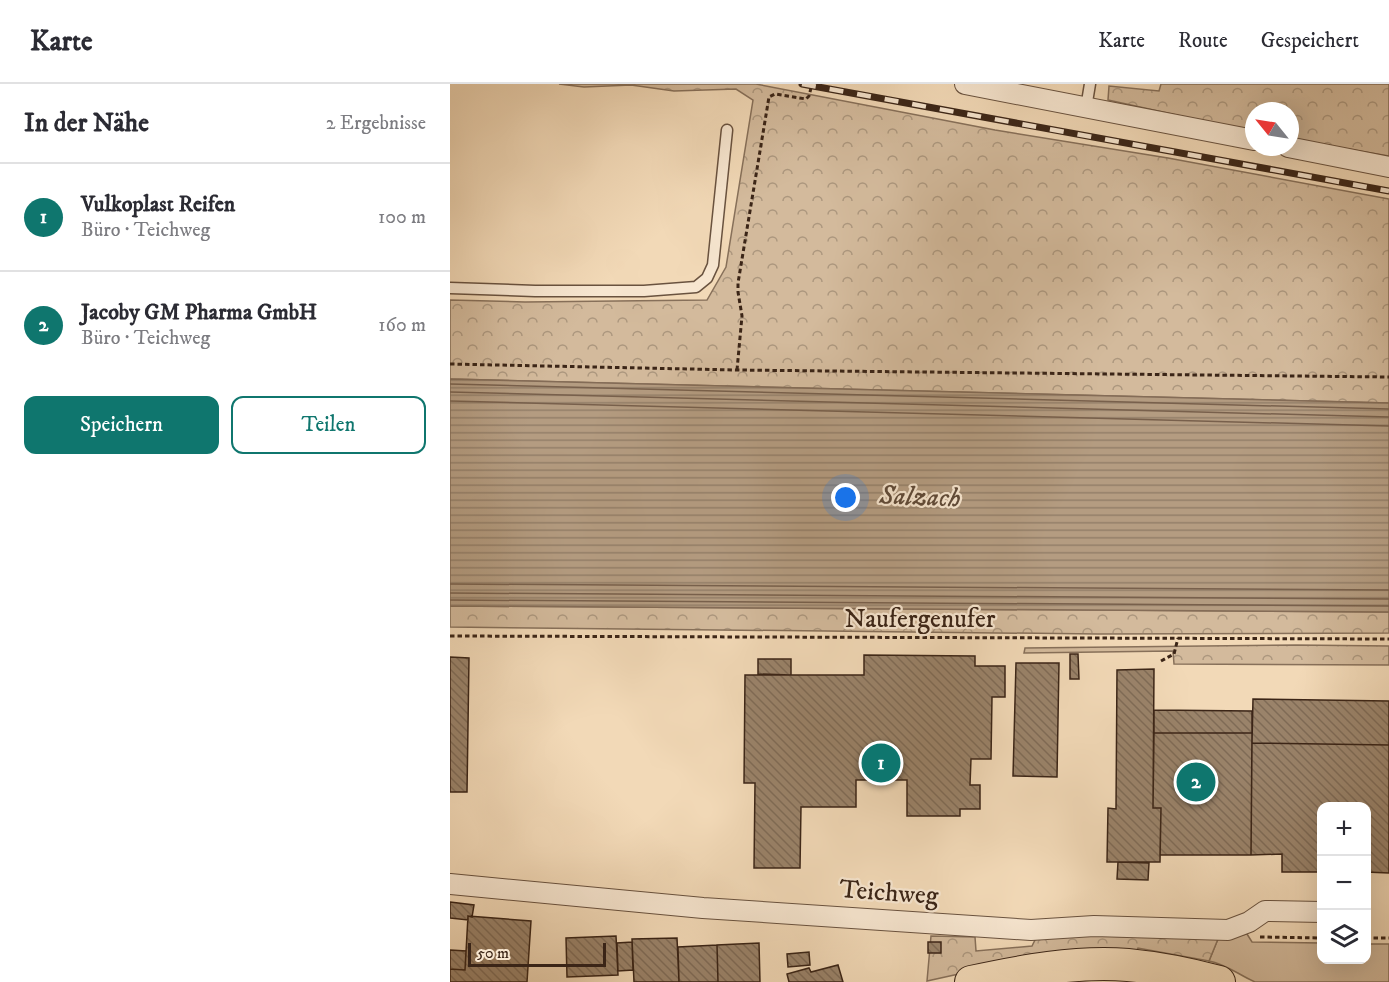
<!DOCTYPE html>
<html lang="de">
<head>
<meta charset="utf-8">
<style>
  :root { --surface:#fff; --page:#f7f7f7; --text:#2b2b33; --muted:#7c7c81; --line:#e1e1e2; --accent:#0f766e }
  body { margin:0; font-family:"IM FELL DW Pica",serif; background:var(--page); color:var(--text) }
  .controls { position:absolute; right:18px; bottom:18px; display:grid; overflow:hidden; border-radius:12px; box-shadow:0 6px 24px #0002 }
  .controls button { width:54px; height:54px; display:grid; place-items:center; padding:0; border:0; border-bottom:2px solid var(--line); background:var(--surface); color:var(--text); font:30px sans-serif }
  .compass { position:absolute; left:795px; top:18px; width:54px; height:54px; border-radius:50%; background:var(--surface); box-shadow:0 6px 24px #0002; rotate:300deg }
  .scale { position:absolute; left:18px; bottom:15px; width:138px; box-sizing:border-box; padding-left:6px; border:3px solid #3b2517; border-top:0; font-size:16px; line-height:21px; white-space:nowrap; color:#3b2517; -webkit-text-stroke:4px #f7e6d0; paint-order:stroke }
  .you { position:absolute; left:396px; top:414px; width:21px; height:21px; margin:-15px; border:4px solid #fff; border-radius:50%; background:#1a73e8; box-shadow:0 0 0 9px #1a73e833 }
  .badge { display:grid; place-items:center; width:39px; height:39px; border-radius:50%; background:var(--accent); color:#fff; font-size:20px; font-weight:700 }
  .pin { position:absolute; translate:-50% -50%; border:3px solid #fff; box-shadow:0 2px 6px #0006 }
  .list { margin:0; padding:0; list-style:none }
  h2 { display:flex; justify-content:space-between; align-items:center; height:78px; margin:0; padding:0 24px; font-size:26px }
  h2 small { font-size:20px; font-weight:400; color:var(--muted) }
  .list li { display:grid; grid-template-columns:39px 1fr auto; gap:18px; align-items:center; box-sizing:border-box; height:108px; padding:0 24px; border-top:2px solid var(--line) }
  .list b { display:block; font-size:22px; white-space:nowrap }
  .list p { margin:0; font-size:20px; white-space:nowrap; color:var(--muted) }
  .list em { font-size:20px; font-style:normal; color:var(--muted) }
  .actions { display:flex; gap:12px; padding:18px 24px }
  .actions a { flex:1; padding:14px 0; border:2px solid var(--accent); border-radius:12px; text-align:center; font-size:21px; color:var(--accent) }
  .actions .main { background:var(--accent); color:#fff }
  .icon { flex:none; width:33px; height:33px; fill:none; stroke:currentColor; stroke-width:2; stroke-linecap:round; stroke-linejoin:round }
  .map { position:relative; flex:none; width:939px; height:898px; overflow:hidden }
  header { display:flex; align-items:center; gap:36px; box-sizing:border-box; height:84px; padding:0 30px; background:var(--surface); border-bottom:2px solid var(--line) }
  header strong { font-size:28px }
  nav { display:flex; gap:33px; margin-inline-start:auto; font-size:21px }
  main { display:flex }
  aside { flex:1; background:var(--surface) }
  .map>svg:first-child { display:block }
</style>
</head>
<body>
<header>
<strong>Karte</strong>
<nav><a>Karte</a><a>Route</a><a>Gespeichert</a></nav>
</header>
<main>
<aside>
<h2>In der Nähe<small>2 Ergebnisse</small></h2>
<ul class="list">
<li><span class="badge">1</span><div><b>Vulkoplast Reifen</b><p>Büro · Teichweg</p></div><em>100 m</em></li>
<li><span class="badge">2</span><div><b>Jacoby GM Pharma GmbH</b><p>Büro · Teichweg</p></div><em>160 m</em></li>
</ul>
<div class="actions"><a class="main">Speichern</a><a>Teilen</a></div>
</aside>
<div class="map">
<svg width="939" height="898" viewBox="0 0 939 898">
  <defs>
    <pattern id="forest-crowns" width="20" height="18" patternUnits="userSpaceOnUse" patternTransform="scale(1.5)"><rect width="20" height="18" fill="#d3ba9c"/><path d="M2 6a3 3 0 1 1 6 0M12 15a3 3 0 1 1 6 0" fill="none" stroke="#ac977e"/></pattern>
    <pattern id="water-rules" width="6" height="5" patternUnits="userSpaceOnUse" patternTransform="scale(1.5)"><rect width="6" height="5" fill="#b49c81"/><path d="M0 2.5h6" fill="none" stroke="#947f69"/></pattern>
    <pattern id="building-back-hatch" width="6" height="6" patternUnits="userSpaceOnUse" patternTransform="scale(1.5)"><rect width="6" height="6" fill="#9a836a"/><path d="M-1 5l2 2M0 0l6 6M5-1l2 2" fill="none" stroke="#7f6b56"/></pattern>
  </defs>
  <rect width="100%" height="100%" fill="#f2d9b7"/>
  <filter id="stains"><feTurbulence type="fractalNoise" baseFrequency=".00333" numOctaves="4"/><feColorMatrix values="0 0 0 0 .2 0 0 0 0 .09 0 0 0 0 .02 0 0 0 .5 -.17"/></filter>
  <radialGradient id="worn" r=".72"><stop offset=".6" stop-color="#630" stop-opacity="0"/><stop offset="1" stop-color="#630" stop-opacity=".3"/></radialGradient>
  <path fill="#d3ba9c" stroke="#87705a" stroke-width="1.5" d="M797,850L802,858L871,859L872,876H916L917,860H939V898H805C789,891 776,880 759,877L768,855Z"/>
  <path fill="url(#forest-crowns)" stroke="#87705a" stroke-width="1.5" d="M109,0H306L545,46L718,74L939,115V319L0,295V216L75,218L257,216L276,183L303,16L286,5L224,7L181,1L134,3Z
    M711,0H939V72L840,55V27H804V48L658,16L659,2L709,7Z
    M0,522L939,528V549L648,550L0,543Z
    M846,561L939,562V581L724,580L723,567L574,569L575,564Z
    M613,851L768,855L759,877L688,864L685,870L554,880L477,897L481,852L525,853L526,867L582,862L586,854Z"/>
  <path fill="url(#water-rules)" stroke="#846c57" stroke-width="1.5" d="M0,295L939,319V528L0,522Z"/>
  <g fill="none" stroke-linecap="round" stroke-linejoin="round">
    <path stroke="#78604c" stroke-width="1.5" d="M0,300L939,325
      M0,308L939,333
      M0,317L939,342
      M0,500L939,506
      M0,509L939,515
      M0,516L939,522"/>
  </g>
  <path fill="url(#building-back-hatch)" stroke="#3b2517" stroke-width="1.5" d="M620,570H628L629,595H620Z
    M414,571L525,572V582H555V613H542L541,675H521L520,701H530V725H510V732H457V696H406V723H351L350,784H304L305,699H294L295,591H414Z
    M0,573L19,574L17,708H0Z
    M308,575H341V591L308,590Z
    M566,579H609L607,693L563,692Z
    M704,585L703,724H711L710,778H657L658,724L666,725L667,586Z
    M803,615L939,617V661L802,659Z
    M704,626L802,627V649H704Z
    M704,649H802L801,771H710L711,724H703Z
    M802,659L939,661V789L916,788V722H872V788H832V770L801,771Z
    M668,778L699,779L698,796L667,795Z
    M0,818L24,821L22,833L18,832V836L0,834Z
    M18,832L81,837L77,898H0V885L15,886Z
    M166,852L168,891L117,893L116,854Z
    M227,854L229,898H184L182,855Z
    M182,858L183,886L168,887L167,859Z
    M478,858H491V869H478Z
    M309,859L310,898H268L267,861Z
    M267,861L268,898H229L228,863Z
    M0,866L16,867L15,886L0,885Z
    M359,868L360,881L338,883L337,870Z
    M388,881L393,898H339L337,890L359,884L361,888Z"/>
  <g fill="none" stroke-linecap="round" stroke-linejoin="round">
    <g stroke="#69523f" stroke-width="13">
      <path id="lane" d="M636,24L640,0
        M0,204L85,207H194L246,203L257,194L263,181L277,46"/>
    </g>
    <g stroke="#69523f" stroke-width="22">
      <path id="street" d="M515,0L804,56
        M838,63L939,83
        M0,800L253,824L581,846L644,842L778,846L799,838L815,827L872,828"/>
    </g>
    <g stroke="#3b2517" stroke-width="34">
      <path id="primary" d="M521,898C572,887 625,877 678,881C709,884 739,890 769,898"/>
    </g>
    <path stroke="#3b2517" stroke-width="3" stroke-dasharray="4.5 3" stroke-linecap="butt" d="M0,280L287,286L939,293
      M287,286L292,232L288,208V199L319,13L325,10L356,15L359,12L362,0
      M0,552L939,555
      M711,577L724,570L728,554
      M810,853L872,854
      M916,854H939"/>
    <use href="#lane" stroke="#f7e6d0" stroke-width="10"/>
    <use href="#street" stroke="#f7e6d0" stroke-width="20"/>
    <use href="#primary" stroke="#f2d9b7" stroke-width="32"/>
    <g stroke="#3b2517" stroke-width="7">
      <path id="rail" d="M352,0L939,107"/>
    </g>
    <use href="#rail" stroke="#f7e6d0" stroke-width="4.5" stroke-dasharray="14" stroke-linecap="butt"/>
  </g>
  <g text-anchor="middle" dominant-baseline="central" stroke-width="4.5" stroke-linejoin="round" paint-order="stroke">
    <g font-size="26" fill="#3b2517" stroke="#f7e6d0">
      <text x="470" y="535">Naufergenufer</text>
      <text transform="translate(439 809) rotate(4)">Teichweg</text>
    </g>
    <g font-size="27" font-style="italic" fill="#5f4937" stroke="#f7e6d0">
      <text transform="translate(470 413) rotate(2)">Salzach</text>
    </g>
  </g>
  <rect width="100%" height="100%" filter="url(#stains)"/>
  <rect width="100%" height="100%" fill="url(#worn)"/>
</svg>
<div class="controls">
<button>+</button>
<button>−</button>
<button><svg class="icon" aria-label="layers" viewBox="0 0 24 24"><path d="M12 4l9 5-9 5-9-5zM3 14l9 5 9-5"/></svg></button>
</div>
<svg class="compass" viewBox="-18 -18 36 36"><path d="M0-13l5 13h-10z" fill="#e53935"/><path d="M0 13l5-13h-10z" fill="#7c7c81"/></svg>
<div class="scale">50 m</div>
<div class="you"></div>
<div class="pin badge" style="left:431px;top:679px">1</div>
<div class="pin badge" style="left:746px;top:698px">2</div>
</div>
</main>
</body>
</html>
